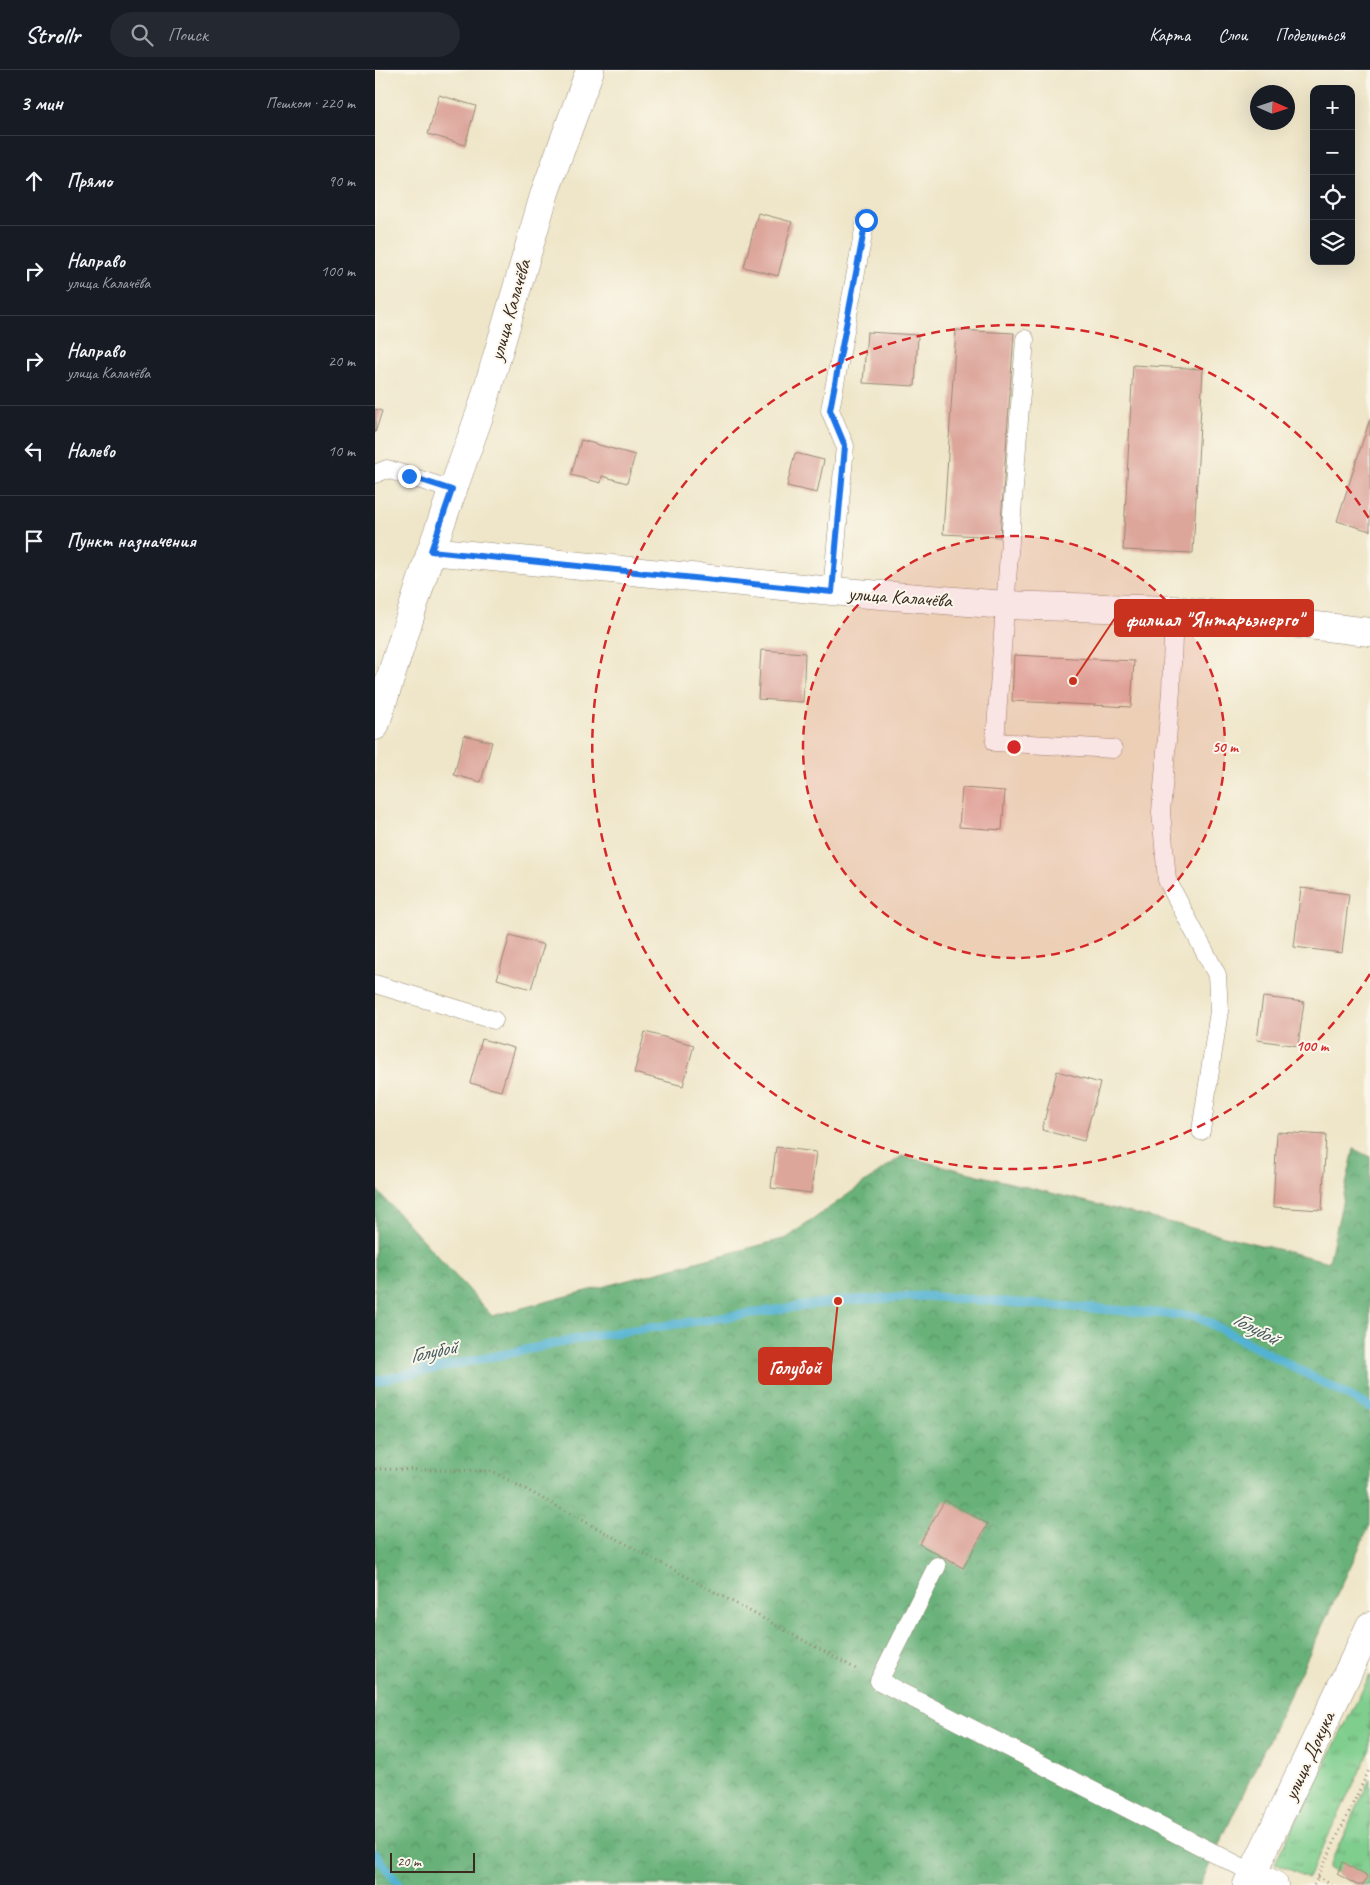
<!DOCTYPE html>
<html lang="ru">
<head>
<meta charset="utf-8">
<style>
  :root { --surface:#171b24; --page:#242831; --text:#f1f3f6; --muted:#9ea1a6; --line:#363941 }
  body { margin:0; font-family:Caveat,sans-serif; background:var(--page); color:var(--text) }
  .controls { position:absolute; right:15px; top:15px; display:grid; overflow:hidden; border-radius:10px; box-shadow:0 5px 20px #0002 }
  .controls button { width:45px; height:45px; display:grid; place-items:center; padding:0; border:0; border-bottom:1px solid var(--line); background:var(--surface); color:var(--text); font:25px sans-serif }
  .compass { position:absolute; left:875px; top:15px; width:45px; height:45px; border-radius:50%; background:var(--surface); box-shadow:0 5px 20px #0002; rotate:93deg }
  .scale { position:absolute; left:15px; bottom:12px; width:85px; box-sizing:border-box; padding-left:5px; border:2px solid #3b2a1e; border-top:0; font-size:14px; line-height:18px; white-space:nowrap; color:#3b2a1e; -webkit-text-stroke:4px #fbf7ec; paint-order:stroke }
  .stop { position:absolute; width:15px; height:15px; margin:-11px; border:4px solid #1a73e8; border-radius:50%; background:#fff }
  .stop.end { background:#1a73e8; border-color:#fff; box-shadow:0 1px 5px #0008 }
  .list { margin:0; padding:0; list-style:none }
  h2 { display:flex; justify-content:space-between; align-items:center; height:65px; margin:0; padding:0 20px; font-size:21px }
  h2 small { font-size:16px; font-weight:400; color:var(--muted) }
  .list li { display:grid; grid-template-columns:32px 1fr auto; gap:15px; align-items:center; box-sizing:border-box; height:90px; padding:0 20px; border-top:1px solid var(--line) }
  .list b { display:block; font-size:19px; white-space:nowrap }
  .list p { margin:0; font-size:16px; white-space:nowrap; color:var(--muted) }
  .list em { font-size:16px; font-style:normal; color:var(--muted) }
  .icon { flex:none; width:28px; height:28px; fill:none; stroke:currentColor; stroke-width:2; stroke-linecap:round; stroke-linejoin:round }
  .map { position:relative; flex:none; width:995px; height:1815px; overflow:hidden }
  header { display:flex; align-items:center; gap:30px; box-sizing:border-box; height:70px; padding:0 25px; background:var(--surface); border-bottom:1px solid var(--line) }
  header strong { font-size:24px }
  nav { display:flex; gap:28px; margin-inline-start:auto; font-size:18px }
  .search { width:350px; height:45px; background:var(--page); display:flex; align-items:center; gap:12px; box-sizing:border-box; padding:0 18px; border-radius:28px; color:var(--muted); font-size:19px }
  main { display:flex }
  aside { flex:1; background:var(--surface) }
  .map>svg:first-child { display:block }
</style>
</head>
<body>
<header>
<strong>Strollr</strong>
<div class="search"><svg class="icon" aria-label="search" viewBox="0 0 24 24"><circle cx="10" cy="10" r="6"/><path d="M15 15l6 6"/></svg>Поиск</div>
<nav><a>Карта</a><a>Слои</a><a>Поделиться</a></nav>
</header>
<main>
<aside>
<h2>3 мин<small>Пешком · 220 m</small></h2>
<ul class="list">
<li><svg class="icon" aria-label="ahead" viewBox="0 0 24 24"><path d="M12 20V5M6 11l6-6 6 6"/></svg><div><b>Прямо</b></div><em>90 m</em></li>
<li><svg class="icon" aria-label="right" viewBox="0 0 24 24"><path d="M7 20v-9h11M14 6l5 5-5 5"/></svg><div><b>Направо</b><p>улица Калачёва</p></div><em>100 m</em></li>
<li><svg class="icon" aria-label="right" viewBox="0 0 24 24"><path d="M7 20v-9h11M14 6l5 5-5 5"/></svg><div><b>Направо</b><p>улица Калачёва</p></div><em>20 m</em></li>
<li><svg class="icon" aria-label="left" viewBox="0 0 24 24"><path d="M17 20v-9H6M10 6l-5 5 5 5"/></svg><div><b>Налево</b></div><em>10 m</em></li>
<li><svg class="icon" aria-label="arrive" viewBox="0 0 24 24"><path d="M6 21V4h12l-3 4 3 4H6"/></svg><div><b>Пункт назначения</b></div></li>
</ul>
</aside>
<div class="map">
<svg width="995" height="1815" viewBox="0 0 995 1815">
  <defs>
    <pattern id="grass-tufts" width="24" height="20" patternUnits="userSpaceOnUse" patternTransform="scale(1.25)"><rect width="24" height="20" fill="#7fce8e"/><path d="M3 7l-1-3M5 7V3M7 7l1-3M15 17l-1-3M17 17v-4M19 17l1-3" fill="none" stroke="#69a773"/></pattern>
    <pattern id="forest-crowns" width="20" height="18" patternUnits="userSpaceOnUse" patternTransform="scale(1.25)"><rect width="20" height="18" fill="#67b179"/><path d="M2 6a3 3 0 1 1 6 0M12 15a3 3 0 1 1 6 0" fill="none" stroke="#569063"/></pattern>
  </defs>
  <rect width="100%" height="100%" fill="#fbf7ec"/>
  <filter id="ink" filterUnits="userSpaceOnUse"><feTurbulence type="fractalNoise" baseFrequency=".02" numOctaves="2"/><feDisplacementMap in="SourceGraphic" scale="10" xChannelSelector="R" yChannelSelector="G"/><feConvolveMatrix kernelMatrix="1 2 1 2 8 2 1 2 1" color-interpolation-filters="sRGB"/></filter>
  <filter id="wash" filterUnits="userSpaceOnUse"><feTurbulence type="fractalNoise" baseFrequency=".0096" numOctaves="4" result="noise"/><feDisplacementMap in="SourceGraphic" scale="20" xChannelSelector="R" yChannelSelector="G"/><feGaussianBlur stdDeviation="1.12" result="paint"/><feColorMatrix in="noise" values="0 0 0 0 0 0 0 0 0 0 0 0 0 0 0 0 0 1.4 0 .05"/><feComposite in="paint" operator="in"/></filter>
  <g filter="url(#wash)">
    <rect width="100%" height="100%" fill="#efe6c9"/>
    <path fill="url(#grass-tufts)" stroke="#5d7c56" d="M995,1605V1680L933,1808L900,1793Z
      M995,1709V1815H982L953,1798Z"/>
    <path fill="url(#forest-crowns)" stroke="#516e4c" d="M979,1079L995,1087V1455L825,1815H0V1118L117,1246L412,1168L527,1086L954,1192Z"/>
    <g fill="none" stroke-linecap="round" stroke-linejoin="round">
      <path stroke="#53b2d2" stroke-width="9" d="M0,1311L217,1266L463,1231L549,1226L821,1246L995,1337
        M0,1783L24,1815"/>
    </g>
    <g id="blocks">
      <path fill="#dda69b" d="M64,25L101,36L90,75L53,64Z
        M383,143L417,152L403,206L369,197Z
        M581,260L639,263L625,467L568,464Z
        M492,262L543,265L540,316L488,313Z
        M758,295L828,299L818,483L748,480Z
        M0,339L7,341L0,363Z
        M995,349V461L962,451Z
        M206,370L260,385L252,413L227,406L226,413L196,405Z
        M420,383L449,390L442,423L412,416Z
        M386,580L430,583L428,632L383,629Z
        M639,585L759,591L756,637L637,631Z
        M89,665L117,672L106,712L79,705Z
        M587,718L630,721L627,760L584,757Z
        M926,818L974,824L967,883L919,877Z
        M135,865L169,875L156,919L122,909Z
        M888,927L929,932L923,976L882,970Z
        M270,962L319,975L308,1016L259,1003Z
        M107,969L139,978L126,1021L95,1013Z
        M682,1001L725,1013L709,1071L667,1060Z
        M902,1062L951,1065L947,1140L898,1137Z
        M401,1077L441,1082L436,1123L396,1118Z
        M570,1430L613,1454L588,1498L544,1474Z
        M968,1792L993,1807L988,1815H982L962,1804Z"/>
    </g>
  </g>
  <g filter="url(#ink)">
    <use href="#blocks" fill-opacity="0" stroke="#958874" stroke-width="1"/>
    <g fill="none" stroke-linecap="round" stroke-linejoin="round">
      <g stroke="#958874" stroke-width="19">
        <path id="lane" d="M650,269L620,672L738,679
          M0,404L12,399L77,420
          M457,521L470,376L455,340L491,149
          M799,540L796,621L786,742L792,810L842,905L844,941L826,1061
          M0,914L119,950
          M562,1496L504,1611L878,1803"/>
      </g>
      <g stroke="#958874" stroke-width="29">
        <path id="street" d="M56,481L457,521L630,535L799,540L995,562
          M0,656L56,481L107,338L170,122L215,0
          M878,1803L899,1815"/>
      </g>
      <g stroke="#958874" stroke-width="29">
        <path id="secondary" d="M872,1815L995,1556"/>
      </g>
      <path stroke="#958874" stroke-width="3" stroke-dasharray="1 4" stroke-linecap="butt" d="M0,1399L117,1401L483,1600
        M943,1807L957,1815
        M939,1815L995,1698"/>
      <use href="#lane" stroke="#fff" stroke-width="18"/>
      <use href="#street" stroke="#fff" stroke-width="28"/>
      <use href="#secondary" stroke="#fff" stroke-width="28"/>
    </g>
  </g>
  <g fill="none" stroke-linecap="round" stroke-linejoin="round" filter="url(#ink)">
    <path stroke="#1a73e8" stroke-width="6" d="M34,406L77,420L56,481L457,522L470,376L455,340L491,150"/>
  </g>
  <circle cx="639" cy="677" r="211" fill="#d62828" fill-opacity=".12"/>
  <g fill="none" stroke="#d62828" stroke-width="2.5" stroke-dasharray="9 6">
    <circle cx="639" cy="677" r="211"/>
    <path d="M995 904A422 422 0 1 1 995 450"/>
  </g>
  <g text-anchor="middle" dominant-baseline="central" stroke-width="4" stroke-linejoin="round" paint-order="stroke">
    <g font-size="20" fill="#3b2a1e" stroke="#fbf7ec">
      <text transform="translate(135 240) rotate(-74)">улица Калачёва</text>
      <text transform="translate(525 527) rotate(4)">улица Калачёва</text>
      <text transform="translate(934 1686) rotate(-65)">улица Докука</text>
    </g>
    <g font-size="21" font-style="italic" fill="#435a5d" stroke="#fbf7ec">
      <text transform="translate(881 1258) rotate(28)">Голубой</text>
      <text transform="translate(58 1281) rotate(-12)">Голубой</text>
    </g>
  </g>
  <circle cx="639" cy="677" r="8" fill="#d62828" stroke="#fbf7ec" stroke-width="2.5"/>
  <g font-size="15" text-anchor="middle" font-weight="bold" fill="#d62828" stroke="#fbf7ec" stroke-width="4" stroke-linejoin="round" paint-order="stroke">
    <text x="850" y="682">50 m</text>
    <text x="937" y="981">100 m</text>
  </g>
  <path fill="none" stroke="#c8321e" stroke-width="2" d="M698 611L740 548M463 1231L456 1296"/>
  <g fill="#c8321e" stroke="#fbf7ec" stroke-width="2">
    <circle cx="698" cy="611" r="5"/>
    <circle cx="463" cy="1231" r="5"/>
  </g>
  <g fill="#c8321e" stroke="#c8321e" stroke-width="2">
    <rect x="740" y="530" width="198" height="36" rx="5"/>
    <rect x="384" y="1278" width="72" height="36" rx="5"/>
  </g>
  <g font-size="21" text-anchor="middle" font-weight="bold" fill="#fff">
    <text x="839" y="556">филиал "Янтарьэнерго"</text>
    <text x="420" y="1304">Голубой</text>
  </g>
</svg>
<div class="controls">
<button>+</button>
<button>−</button>
<button><svg class="icon" aria-label="locate" viewBox="0 0 24 24"><circle cx="12" cy="12" r="6"/><path d="M12 2v4M12 18v4M2 12h4M18 12h4"/></svg></button>
<button><svg class="icon" aria-label="layers" viewBox="0 0 24 24"><path d="M12 4l9 5-9 5-9-5zM3 14l9 5 9-5"/></svg></button>
</div>
<svg class="compass" viewBox="-18 -18 36 36"><path d="M0-13l5 13h-10z" fill="#e53935"/><path d="M0 13l5-13h-10z" fill="#9ea1a6"/></svg>
<div class="scale">20 m</div>
<div class="stop" style="left:491px;top:150px"></div>
<div class="stop end" style="left:34px;top:406px"></div>
</div>
</main>
</body>
</html>
